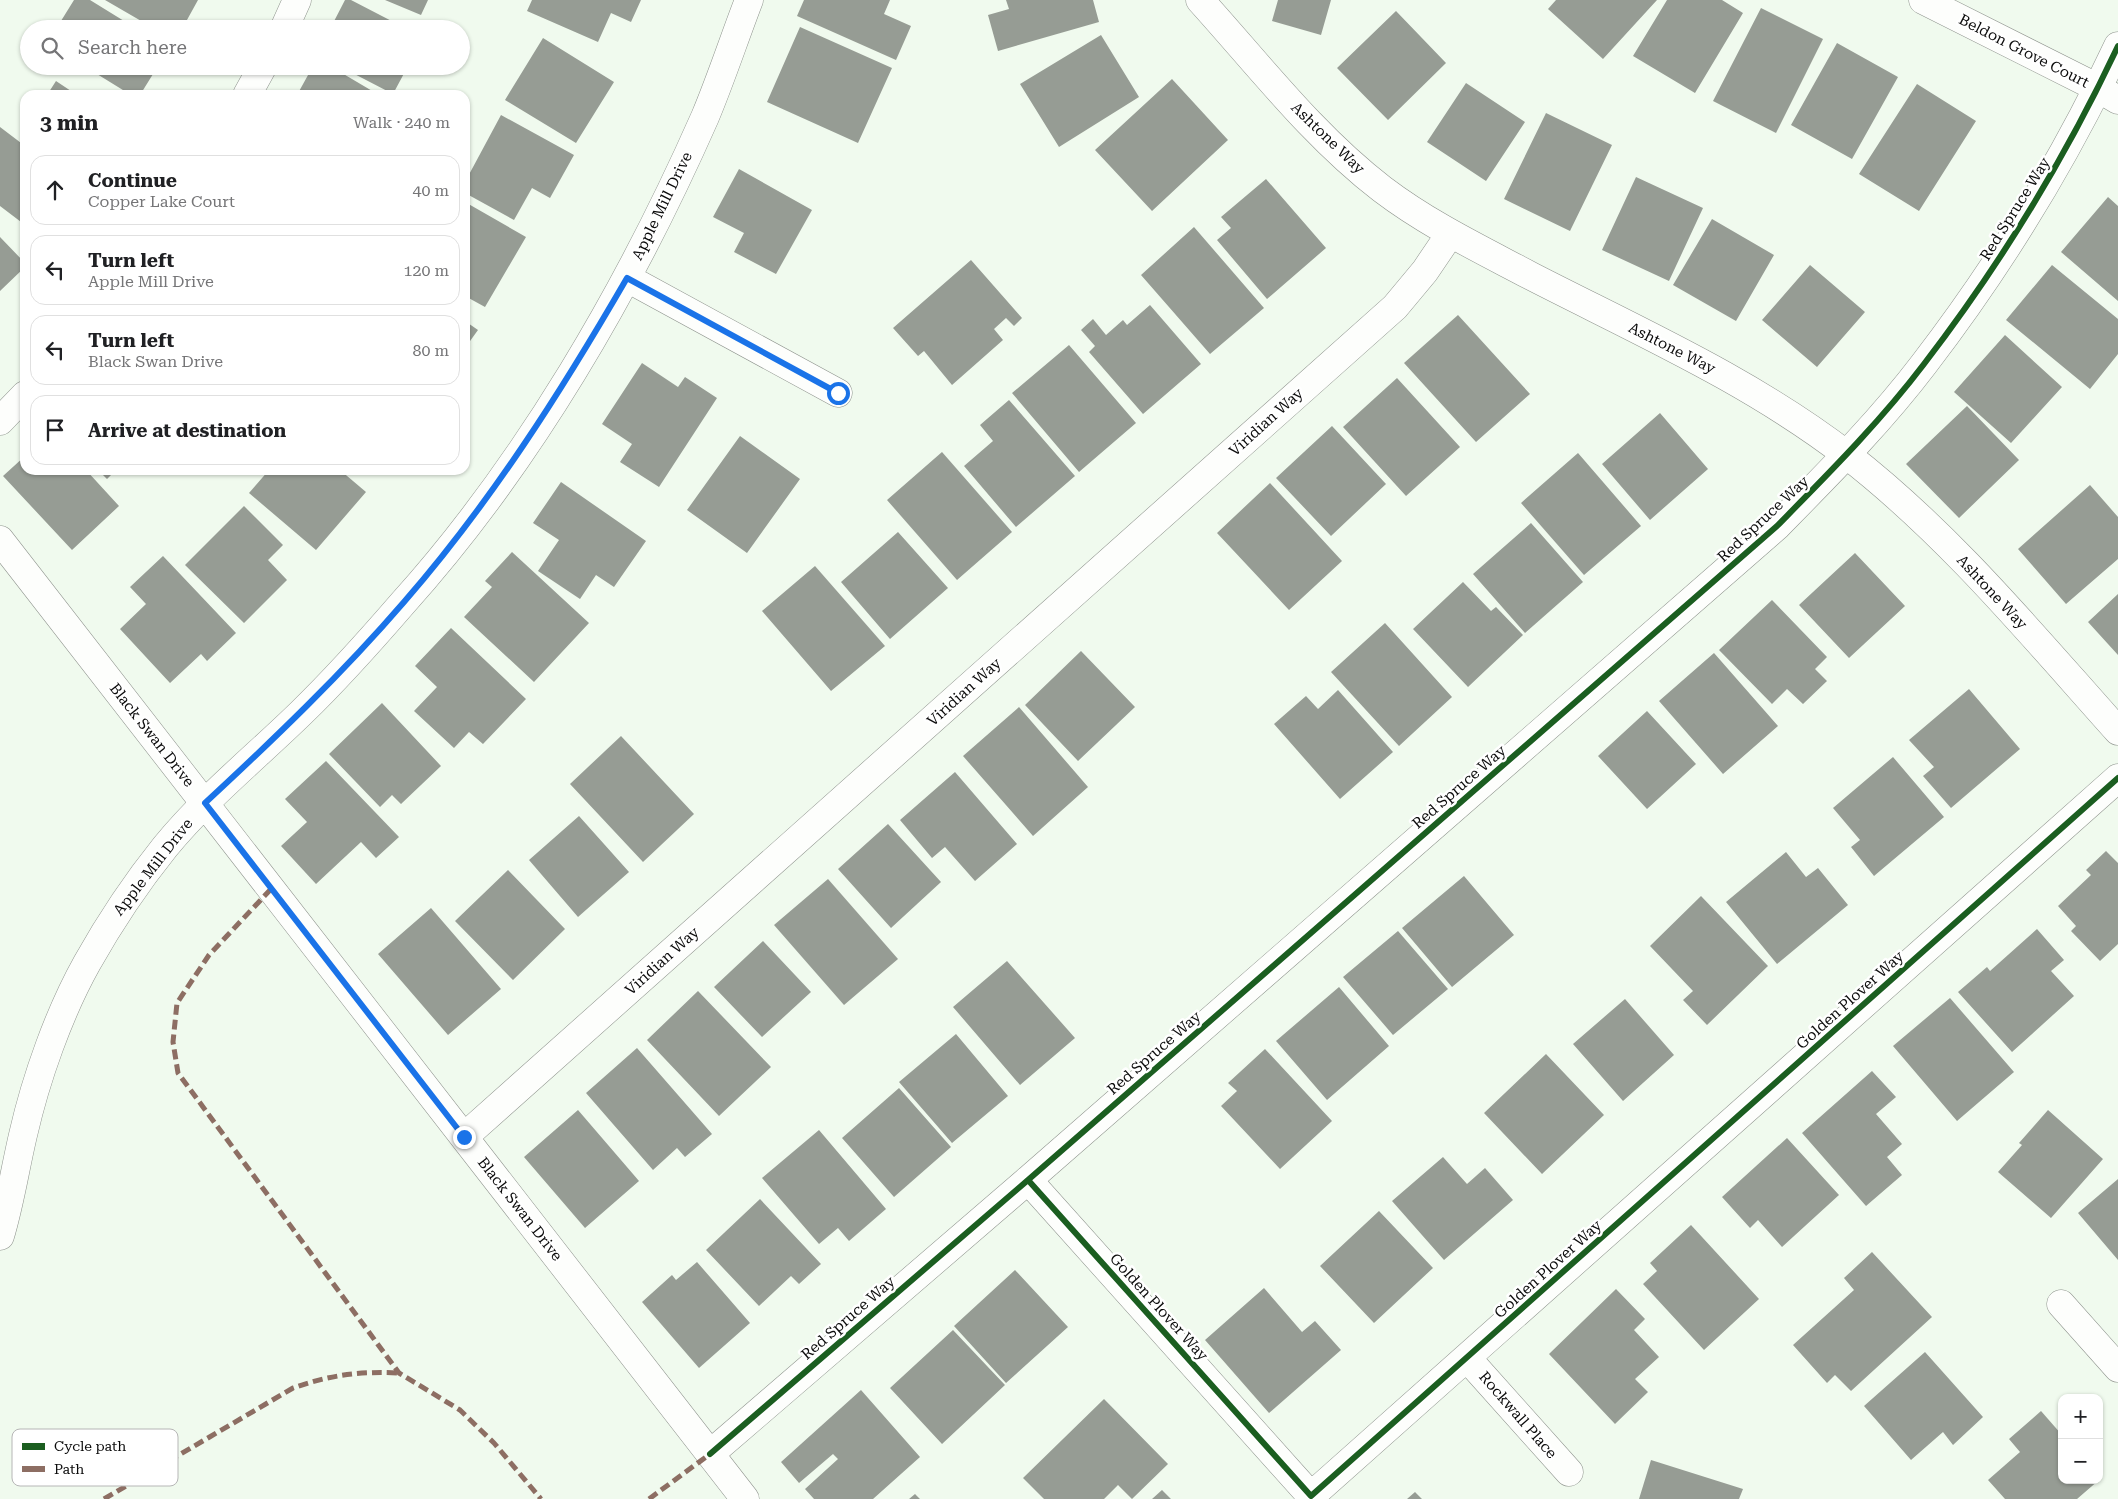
<!DOCTYPE html>
<html lang="en">
<head>
<meta charset="utf-8">
<style>
  :root { --surface:#fff; --page:#f2f2f2; --text:#202124; --muted:#757577; --line:#e0e0e0 }
  body { margin:0; font-family:"Roboto Serif",serif; background:var(--page); color:var(--text) }
  .controls { position:absolute; right:15px; bottom:15px; display:grid; overflow:hidden; border-radius:10px; box-shadow:0 1px 4px #0004 }
  .controls button { width:45px; height:45px; display:grid; place-items:center; padding:0; border:0; border-bottom:1px solid var(--line); background:var(--surface); color:var(--text); font:25px sans-serif }
  .stop { position:absolute; width:15px; height:15px; margin:-11px; border:4px solid #1a73e8; border-radius:50%; background:#fff }
  .stop.end { background:#1a73e8; border-color:#fff; box-shadow:0 1px 5px #0008 }
  .list { margin:0; padding:0; list-style:none }
  h2 { display:flex; justify-content:space-between; align-items:center; height:65px; margin:0; padding:0 20px; font-size:21px }
  h2 small { font-size:16px; font-weight:400; color:var(--muted) }
  .list li { display:grid; grid-template-columns:32px 1fr auto; gap:15px; align-items:center; box-sizing:border-box; height:70px; margin:0 10px 10px; padding:0 10px; border:1px solid var(--line); border-radius:15px }
  .list b { display:block; font-size:19px; white-space:nowrap }
  .list p { margin:0; font-size:16px; white-space:nowrap; color:var(--muted) }
  .list em { font-size:16px; font-style:normal; color:var(--muted) }
  .icon { flex:none; width:28px; height:28px; fill:none; stroke:currentColor; stroke-width:2; stroke-linecap:round; stroke-linejoin:round }
  .map { position:relative; flex:none; width:2118px; height:1499px; overflow:hidden }
  .search { position:absolute; background:var(--surface); box-shadow:0 1px 4px #0004; left:20px; top:20px; width:450px; height:55px; display:flex; align-items:center; gap:12px; box-sizing:border-box; padding:0 18px; border-radius:28px; color:var(--muted); font-size:19px }
  .panel { position:absolute; background:var(--surface); box-shadow:0 1px 4px #0004; left:20px; top:90px; width:450px; height:385px; border-radius:15px }
  .map>svg:first-child { display:block }
</style>
</head>
<body>
<div class="map">
<svg width="2118" height="1499" viewBox="0 0 2118 1499">
  <rect width="100%" height="100%" fill="#f0faee"/>
  <path fill="#969c94" d="M74,0H90L137,29H56Z
    M105,0H198L182,29H155Z
    M345,0H351L407,29H330Z
    M385,0H428L421,15Z
    M532,0H641L631,22L611,13L598,42L527,11Z
    M804,0H890L884,14L911,26L896,60L797,16Z
    M1006,0H1093L1099,22L998,51L988,15L1009,9Z
    M1278,0H1331L1321,35L1272,21Z
    M1556,0H1657L1603,59L1548,9Z
    M1667,0H1722L1743,13L1695,93L1633,56Z
    M1761,8L1823,39L1776,133L1713,101Z
    M1396,11L1446,63L1388,120L1337,68Z
    M800,27L892,68L858,143L767,102Z
    M1101,35L1139,97L1059,147L1020,84Z
    M543,38L614,82L576,143L505,100Z
    M1837,43L1898,77L1852,159L1791,125Z
    M84,66H158L140,95H131Z
    M313,66H330L379,95H297Z
    M339,66H408L393,94Z
    M1172,79L1228,140L1152,211L1095,150Z
    M56,81L77,95H47Z
    M1466,83L1525,122L1486,181L1427,142Z
    M1917,84L1976,121L1919,211L1859,174Z
    M1546,113L1612,145L1570,231L1504,199Z
    M501,115L574,155L550,198L532,188L514,220L465,193V182Z
    M0,127L25,146V225L0,206Z
    M739,169L812,210L776,274L734,252L744,233L713,217Z
    M1636,177L1703,208L1669,281L1602,250Z
    M1266,179L1326,248L1267,299L1217,240L1231,228L1221,217Z
    M2108,197L2118,206V301L2061,252Z
    M465,202L526,237L485,307L465,296Z
    M1712,219L1774,255L1736,321L1673,285Z
    M1194,227L1264,308L1210,354L1141,275Z
    M0,237L25,263V267L0,291Z
    M971,260L1022,318L1014,326L1006,318L994,329L1003,340L952,385L924,351L918,356L893,328Z
    M1810,265L1865,312L1817,367L1762,320Z
    M2052,265L2118,319V354L2090,389L2006,320Z
    M1150,305L1201,364L1143,414L1089,352L1095,346L1081,330L1093,319L1106,335L1123,320L1127,325Z
    M1458,315L1530,394L1476,442L1404,363Z
    M465,321L478,330L465,348Z
    M2005,335L2062,387L2011,443L1954,392Z
    M1069,345L1136,423L1079,472L1012,393Z
    M642,363L678,387L685,377L717,398L659,487L620,462L632,444L602,424Z
    M1397,378L1460,447L1406,496L1343,427Z
    M1009,400L1075,476L1016,527L964,466L993,441L980,425Z
    M1967,406L2019,460L1959,518L1906,464Z
    M1660,413L1708,469L1650,520L1602,464Z
    M1332,426L1386,484L1331,536L1276,478Z
    M740,436L800,479L747,553L687,510Z
    M942,452L1012,532L957,580L887,500Z
    M1578,453L1641,526L1584,575L1521,503Z
    M25,456V470H86L119,506L72,550L3,476Z
    M98,470H116L107,479Z
    M269,470H340L366,492L316,550L249,493Z
    M561,482L646,541L614,587L596,575L580,599L538,571L559,540L533,523Z
    M1270,483L1342,561L1289,610L1217,533Z
    M2090,485L2118,517V559L2066,604L2018,549Z
    M244,506L283,545L268,560L287,580L244,623L185,565Z
    M1531,523L1583,582L1525,633L1473,574Z
    M898,532L948,588L890,639L841,582Z
    M512,552L589,623L534,682L464,617L492,587L485,581Z
    M1855,553L1905,606L1849,658L1799,605Z
    M163,556L236,633L207,661L201,654L170,683L120,629L146,604L130,587Z
    M815,566L885,646L831,691L762,611Z
    M1463,582L1491,611L1496,607L1523,635L1468,687L1413,629Z
    M2118,594V655L2088,622Z
    M1772,600L1827,657L1815,669L1827,681L1803,704L1787,689L1772,704L1719,650Z
    M1385,623L1452,697L1399,746L1331,672Z
    M451,628L526,699L483,744L469,732L454,748L414,711L437,687L415,666Z
    M1081,651L1135,707L1078,761L1025,705Z
    M1714,653L1778,726L1723,774L1659,701Z
    M1969,689L2020,749L1951,808L1923,776L1934,767L1909,740Z
    M1338,690L1393,752L1340,799L1274,724L1306,696L1318,709Z
    M382,703L441,766L401,804L392,795L380,807L329,754Z
    M1019,707L1088,787L1033,836L963,756Z
    M1647,711L1696,764L1647,809L1598,756Z
    M621,736L694,814L643,862L570,784Z
    M1893,757L1944,817L1874,876L1851,847L1860,840L1833,808Z
    M326,761L399,837L376,858L361,842L316,884L281,846L307,822L285,799Z
    M955,772L1017,844L975,881L945,847L932,858L900,820Z
    M579,816L629,872L578,917L529,860Z
    M888,824L941,882L891,928L838,869Z
    M2106,851L2118,863V944L2100,961L2071,931L2076,926L2058,906L2091,875L2086,870Z
    M1786,852L1806,877L1818,868L1848,905L1777,964L1726,902Z
    M508,870L565,929L513,980L455,921Z
    M1464,876L1514,935L1452,987L1402,928Z
    M828,879L898,959L844,1005L774,925Z
    M1701,896L1768,966L1707,1025L1683,1000L1693,991L1650,946Z
    M431,908L501,989L448,1035L378,954Z
    M2037,929L2064,960L2051,971L2074,996L2012,1052L1958,992L1987,967L1990,971Z
    M1398,931L1448,989L1393,1035L1343,977Z
    M763,941L811,992L762,1037L714,987Z
    M1007,961L1075,1038L1020,1085L953,1007Z
    M1339,987L1389,1046L1327,1100L1276,1041Z
    M698,991L771,1067L719,1116L647,1040Z
    M1950,998L2014,1072L1957,1121L1893,1046Z
    M1625,999L1674,1055L1623,1101L1573,1044Z
    M956,1034L1008,1096L952,1143L899,1082Z
    M637,1048L712,1134L685,1157L677,1148L653,1170L586,1093Z
    M1265,1049L1332,1121L1280,1169L1221,1106L1237,1091L1228,1083Z
    M1546,1054L1604,1115L1542,1174L1484,1113Z
    M1872,1071L1896,1097L1876,1114L1902,1144L1887,1157L1902,1175L1866,1206L1802,1133Z
    M899,1088L951,1147L894,1197L842,1138Z
    M578,1110L639,1181L585,1228L524,1157Z
    M2048,1110L2103,1159L2051,1218L1998,1172L2022,1145L2019,1143Z
    M819,1130L886,1209L849,1241L838,1228L819,1244L762,1178Z
    M1787,1138L1839,1195L1782,1247L1758,1220L1750,1228L1722,1197Z
    M1443,1157L1467,1184L1485,1168L1513,1200L1444,1260L1392,1201Z
    M2118,1179V1260L2078,1213Z
    M760,1199L821,1264L799,1284L791,1276L759,1306L706,1250Z
    M1379,1211L1433,1268L1374,1323L1320,1266Z
    M1691,1225L1759,1299L1704,1350L1643,1284L1657,1271L1650,1263Z
    M1872,1252L1932,1317L1851,1391L1835,1375L1827,1383L1793,1345L1854,1290L1844,1278Z
    M697,1262L750,1323L699,1368L642,1302L672,1275L676,1280Z
    M1015,1270L1068,1327L1006,1383L954,1326Z
    M1264,1288L1302,1332L1315,1321L1341,1350L1269,1413L1205,1340Z
    M1616,1289L1645,1319L1634,1330L1659,1357L1635,1379L1648,1392L1615,1424L1549,1354Z
    M953,1330L1005,1385L942,1444L890,1388Z
    M1925,1352L1983,1417L1953,1445L1943,1432L1911,1460L1864,1406Z
    M861,1390L920,1457L873,1499H814L805,1489L838,1459L833,1454L799,1483L781,1462Z
    M1104,1399L1168,1464L1132,1499L1118,1485L1104,1499H1044L1023,1478Z
    M2041,1411L2062,1435V1480H2099L2077,1499H2005L1988,1480L2020,1452L2009,1439Z
    M1651,1460L1743,1489L1739,1499H1639Z
    M1162,1490L1171,1499H1152Z
    M1415,1492L1422,1499H1407Z
    M915,1494L920,1499H909Z"/>
  <g fill="none" stroke-linecap="round" stroke-linejoin="round">
    <g stroke="#8e938d" stroke-width="29">
      <path id="street" d="M1200,0C1258,64 1313,136 1382,189C1428,224 1480,249 1531,276C1638,331 1751,381 1847,455C1949,534 2032,635 2118,731
        M1923,0L2098,88L2118,100
        M284,29L297,0
        M247,95L263,66
        M627,278L838,393
        M0,421L25,395
        M0,540L745,1499
        M464,1137L1395,307L1425,271L1450,234
        M1028,1180L1311,1496L2118,778
        M0,1236C10,1203 15,1169 23,1135C36,1078 59,1013 87,963C110,922 136,883 165,847C206,797 256,757 302,712C337,678 370,641 402,604C528,464 629,289 705,117C721,79 734,39 749,0
        M2061,1304L2118,1368
        M1467,1358L1569,1472
        M710,1454L1028,1180L1777,526C1828,474 1880,422 1924,364C2000,265 2065,159 2118,46"/>
    </g>
    <use href="#street" stroke="#fdfefc" stroke-width="28"/>
    <path stroke="#8d6e63" stroke-width="5" stroke-dasharray="10 5" stroke-linecap="butt" d="M271,889L209,955L177,1003L173,1042L178,1073L399,1373L460,1410L494,1443L541,1499
      M104,1499L293,1388C330,1375 360,1371 399,1373
      M649,1499L710,1454"/>
    <g stroke="#fff" stroke-width="9">
      <path id="cycleway" d="M1028,1180L1311,1496L2118,778
        M710,1454L1028,1180L1777,526C1828,474 1880,422 1924,364C2000,265 2065,159 2118,46"/>
    </g>
    <use href="#cycleway" stroke="#1b5e20" stroke-width="6"/>
  </g>
  <g fill="none" stroke-linecap="round" stroke-linejoin="round">
    <path stroke="#1a73e8" stroke-width="6" d="M464,1137L205,803C274,739 342,674 404,602C491,502 561,392 627,278L838,393"/>
  </g>
  <g text-anchor="middle" dominant-baseline="central" stroke-width="5" stroke-linejoin="round" paint-order="stroke">
    <g font-size="15" fill="#0b0b0b" stroke="#fff">
      <text transform="translate(2024 51) rotate(27)">Beldon Grove Court</text>
      <text transform="translate(1328 138) rotate(44)">Ashtone Way</text>
      <text transform="translate(662 206) rotate(-64)">Apple Mill Drive</text>
      <text transform="translate(2015 209) rotate(-58)">Red Spruce Way</text>
      <text transform="translate(1672 348) rotate(27)">Ashtone Way</text>
      <text transform="translate(1266 422) rotate(-42)">Viridian Way</text>
      <text transform="translate(1763 519) rotate(-43)">Red Spruce Way</text>
      <text transform="translate(1992 592) rotate(47)">Ashtone Way</text>
      <text transform="translate(964 692) rotate(-42)">Viridian Way</text>
      <text transform="translate(152 735) rotate(52)">Black Swan Drive</text>
      <text transform="translate(1459 787) rotate(-41)">Red Spruce Way</text>
      <text transform="translate(153 867) rotate(-52)">Apple Mill Drive</text>
      <text transform="translate(662 961) rotate(-42)">Viridian Way</text>
      <text transform="translate(1850 1000) rotate(-42)">Golden Plover Way</text>
      <text transform="translate(1154 1053) rotate(-41)">Red Spruce Way</text>
      <text transform="translate(520 1209) rotate(52)">Black Swan Drive</text>
      <text transform="translate(1548 1269) rotate(-42)">Golden Plover Way</text>
      <text transform="translate(1159 1307) rotate(48)">Golden Plover Way</text>
      <text transform="translate(848 1318) rotate(-41)">Red Spruce Way</text>
      <text transform="translate(1518 1415) rotate(49)">Rockwall Place</text>
    </g>
  </g>
  <rect x="12" y="1429" width="166" height="57" rx="8" fill="#fff" stroke="#b6b6b6" stroke-width="1"/>
  <rect x="22" y="1443" width="23" height="7" fill="#1b5e20"/>
  <rect x="22" y="1466" width="23" height="6" fill="#8d6e63"/>
  <g font-size="14" fill="#0b0b0b">
    <text x="54" y="1451">Cycle path</text>
    <text x="54" y="1474">Path</text>
  </g>
</svg>
<div class="controls">
<button>+</button>
<button>−</button>
</div>
<div class="stop" style="left:838px;top:393px"></div>
<div class="stop end" style="left:464px;top:1137px"></div>
<div class="search"><svg class="icon" aria-label="search" viewBox="0 0 24 24"><circle cx="10" cy="10" r="6"/><path d="M15 15l6 6"/></svg>Search here</div>
<section class="panel">
<h2>3 min<small>Walk · 240 m</small></h2>
<ul class="list">
<li><svg class="icon" aria-label="ahead" viewBox="0 0 24 24"><path d="M12 20V5M6 11l6-6 6 6"/></svg><div><b>Continue</b><p>Copper Lake Court</p></div><em>40 m</em></li>
<li><svg class="icon" aria-label="left" viewBox="0 0 24 24"><path d="M17 20v-9H6M10 6l-5 5 5 5"/></svg><div><b>Turn left</b><p>Apple Mill Drive</p></div><em>120 m</em></li>
<li><svg class="icon" aria-label="left" viewBox="0 0 24 24"><path d="M17 20v-9H6M10 6l-5 5 5 5"/></svg><div><b>Turn left</b><p>Black Swan Drive</p></div><em>80 m</em></li>
<li><svg class="icon" aria-label="arrive" viewBox="0 0 24 24"><path d="M6 21V4h12l-3 4 3 4H6"/></svg><div><b>Arrive at destination</b></div></li>
</ul>
</section>
</div>
</body>
</html>
